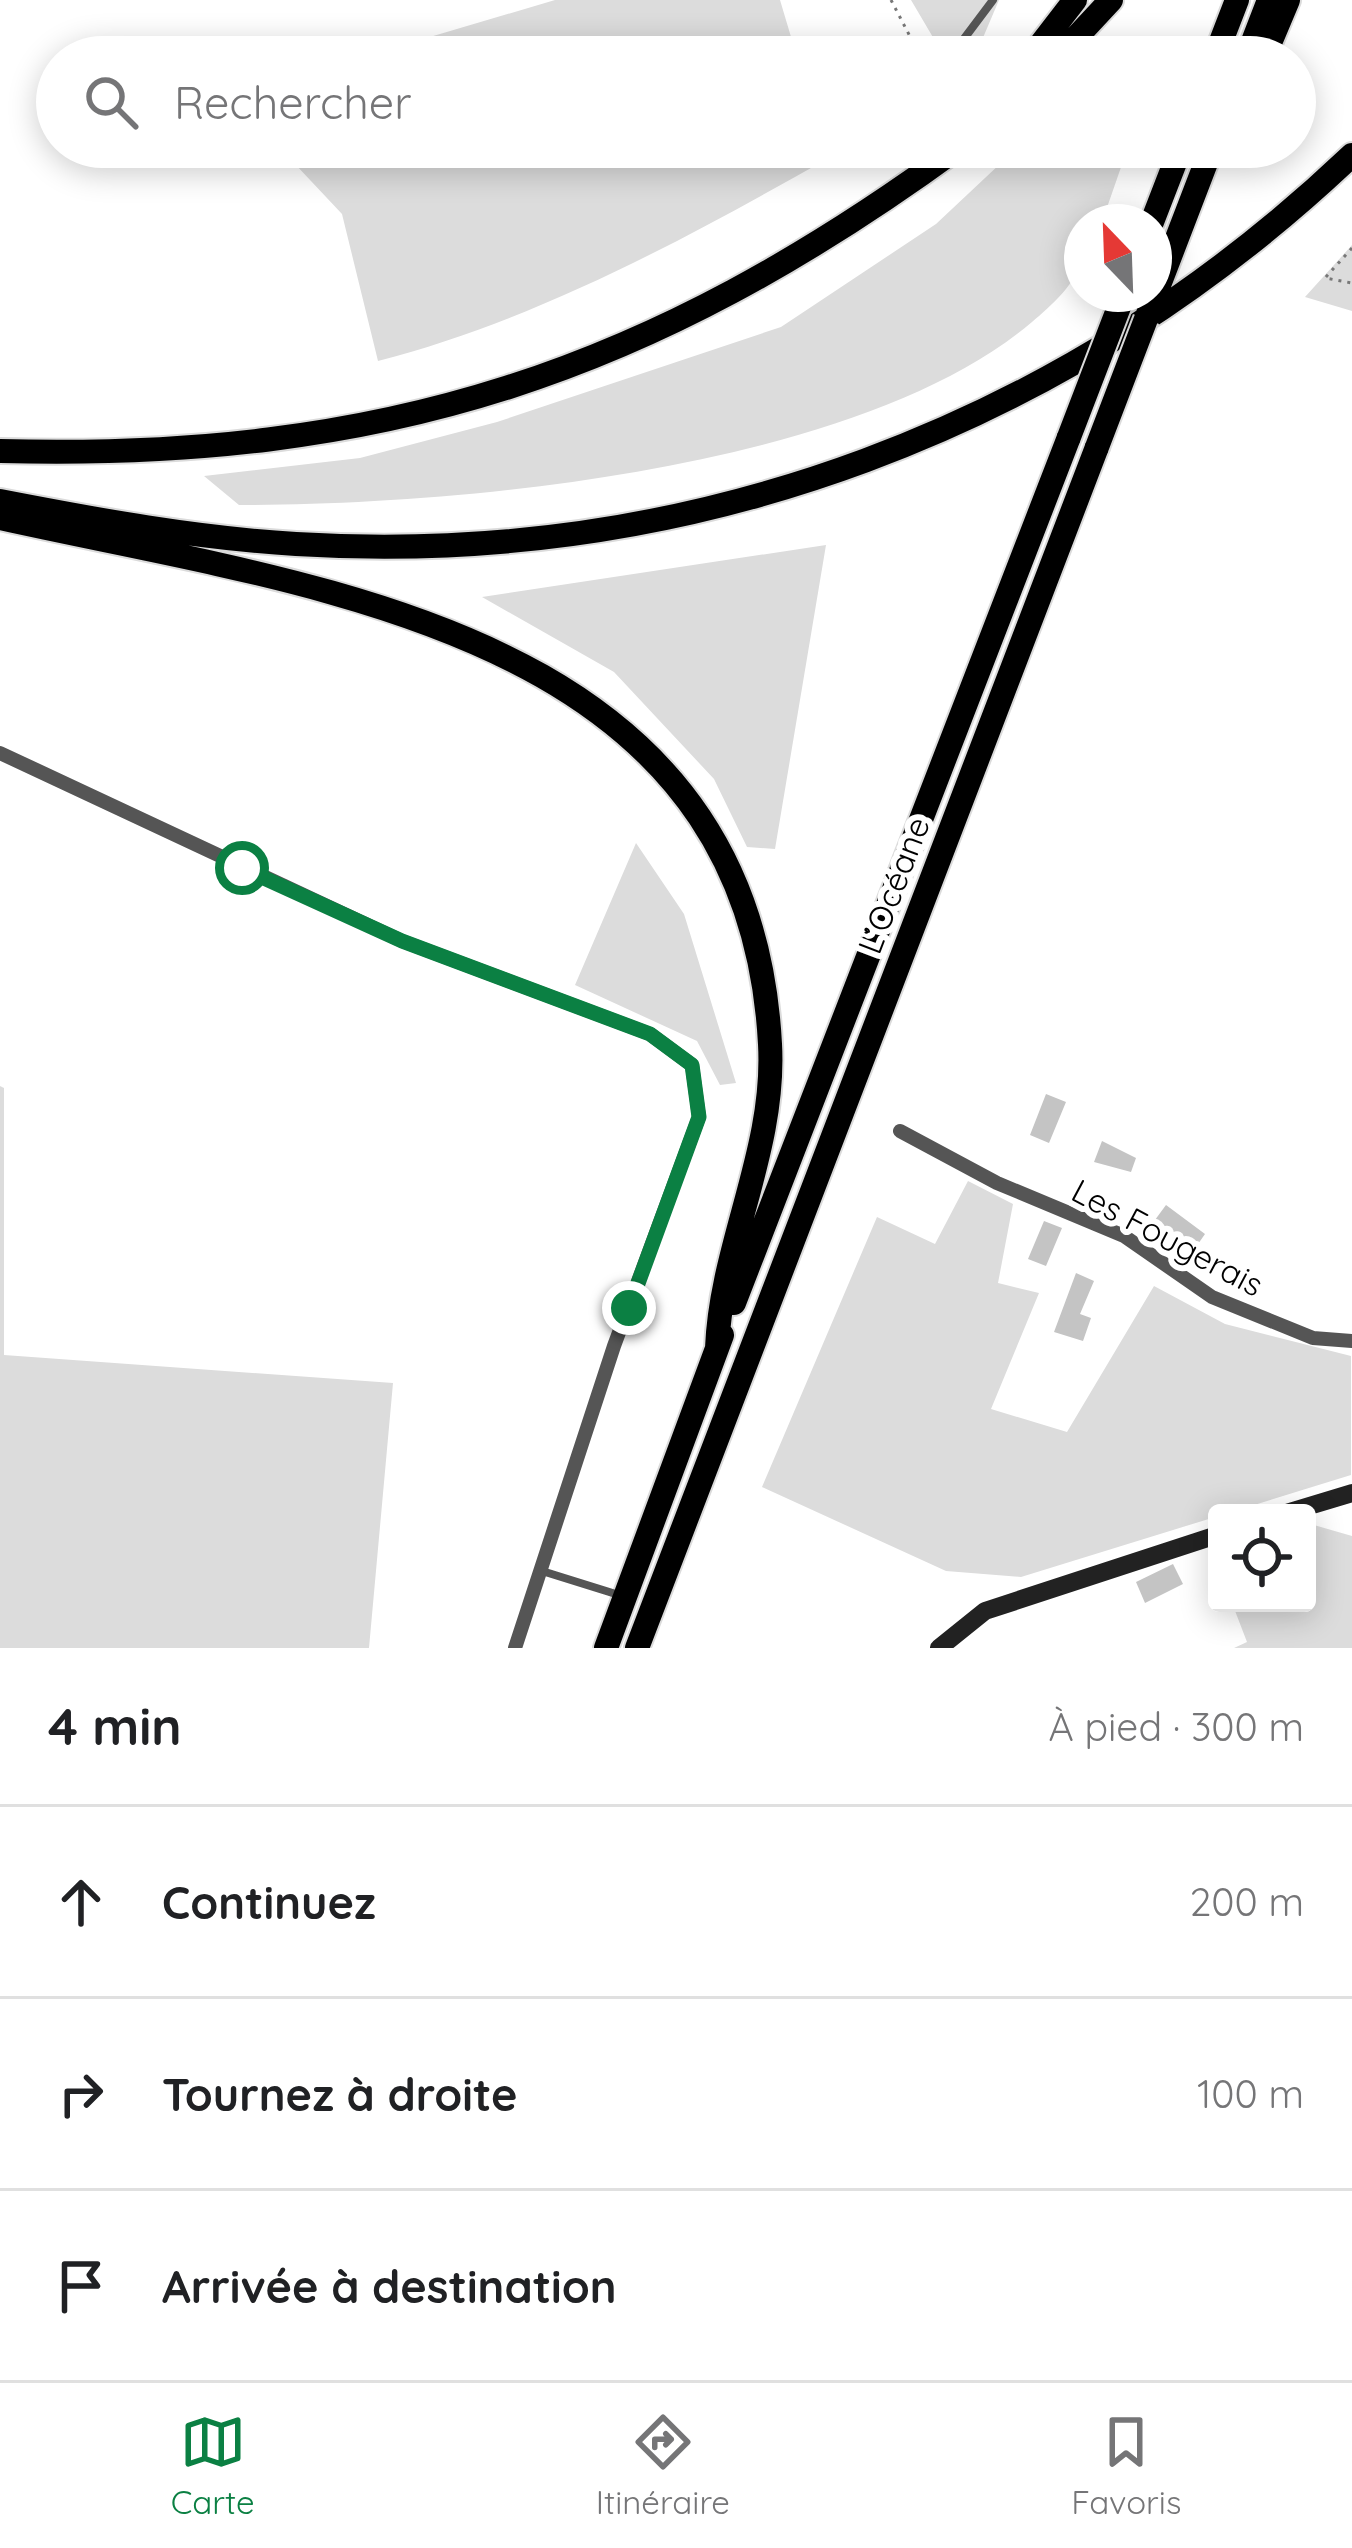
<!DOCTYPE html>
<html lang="fr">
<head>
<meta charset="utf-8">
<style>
  :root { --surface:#fff; --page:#f2f2f2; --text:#202124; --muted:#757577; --line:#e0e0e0; --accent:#0b8043 }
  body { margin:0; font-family:Quicksand,sans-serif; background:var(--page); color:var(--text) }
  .controls { position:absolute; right:36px; bottom:36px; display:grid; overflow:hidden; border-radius:12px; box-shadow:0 6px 30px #0003 }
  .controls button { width:108px; height:108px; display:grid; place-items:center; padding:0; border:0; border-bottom:3px solid var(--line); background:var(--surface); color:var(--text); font:60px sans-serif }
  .compass { position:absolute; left:1064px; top:204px; width:108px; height:108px; border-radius:50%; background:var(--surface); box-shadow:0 6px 30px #0003; rotate:337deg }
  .stop { position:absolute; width:36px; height:36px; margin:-27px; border:9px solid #0b8043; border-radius:50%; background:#fff }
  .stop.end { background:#0b8043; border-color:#fff; box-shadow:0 3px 12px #0008 }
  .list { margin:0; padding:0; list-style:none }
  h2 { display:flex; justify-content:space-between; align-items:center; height:156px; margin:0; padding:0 48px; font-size:51px }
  h2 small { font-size:39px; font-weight:400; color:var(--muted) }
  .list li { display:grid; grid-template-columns:78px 1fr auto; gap:36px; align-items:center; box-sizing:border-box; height:192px; padding:0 48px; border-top:3px solid var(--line) }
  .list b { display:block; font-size:45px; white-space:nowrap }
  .list em { font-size:39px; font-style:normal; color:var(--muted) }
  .icon { flex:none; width:66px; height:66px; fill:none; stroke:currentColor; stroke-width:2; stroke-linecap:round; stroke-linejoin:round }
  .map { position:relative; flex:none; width:1352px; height:1648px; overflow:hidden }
  .search { position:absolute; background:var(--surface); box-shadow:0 6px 30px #0003; left:36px; right:36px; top:36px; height:132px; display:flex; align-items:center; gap:30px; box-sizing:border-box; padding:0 42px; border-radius:66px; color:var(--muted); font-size:45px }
  .sheet { height:732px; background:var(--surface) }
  nav { display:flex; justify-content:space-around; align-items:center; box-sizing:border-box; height:168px; border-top:3px solid var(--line); background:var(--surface); font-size:33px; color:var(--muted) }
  nav a { display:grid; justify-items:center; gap:6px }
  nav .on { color:var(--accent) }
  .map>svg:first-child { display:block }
</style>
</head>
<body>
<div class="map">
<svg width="1352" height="1648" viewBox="0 0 1352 1648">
  <rect width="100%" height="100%" fill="#fff"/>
  <path fill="#dcdcdc" d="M555,0H780L797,57H392L413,42Z
    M911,0H999L982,40L944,56Z
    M279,147H824L827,159C683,240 539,319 378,361L342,214Z
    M1018,147H1128L1102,222H1082C1082,233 1084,247 1082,258C1078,282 1050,307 1032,322C859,469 462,505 239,505L204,476L360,458L497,422L781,327L936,224Z
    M1352,245V311L1305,297Z
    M826,545L775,849L747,847L714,779L614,672L482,597Z
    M636,843L684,914L736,1083L720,1085L697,1041L575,985Z
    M0,1086L4,1088V1355L393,1383L369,1648H0Z
    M968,1181L1013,1204L998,1283L1039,1293L991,1409L1067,1432L1154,1286L1225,1324L1351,1356V1475L1021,1577L946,1571L762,1487L877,1217L935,1244Z
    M1307,1523L1352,1536V1648H1234L1247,1642L1232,1603H1307Z"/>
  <path fill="#c4c4c4" d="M1046,1094L1066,1102L1049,1143L1030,1135Z
    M1102,1141L1136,1158L1131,1172L1094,1162Z
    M1166,1205L1205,1234L1191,1254L1152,1224Z
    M1044,1221L1062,1228L1046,1266L1028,1259Z
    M1076,1273L1094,1281L1080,1314L1091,1318L1083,1341L1054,1332Z
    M1173,1564L1183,1584L1145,1603L1136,1582Z"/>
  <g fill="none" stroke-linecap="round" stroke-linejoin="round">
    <g stroke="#dbdbdb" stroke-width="28">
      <path id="highway" d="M1031,57L1075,0
        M1058,57L1111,0
        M1215,57L1237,0
        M1247,57L1269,0
        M1264,57L1288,0
        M1152,222L1181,147
        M1146,319L1212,147
        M0,451C384,461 650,373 959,147
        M0,501C98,520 196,538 296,544C692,568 1066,427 1352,155
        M0,518C317,589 748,629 770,1044C776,1150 721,1245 717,1348
        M734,1303L1069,437
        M606,1648L722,1335
        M637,1648L1097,447"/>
    </g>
    <path stroke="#777" stroke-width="3" stroke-dasharray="3 6" stroke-linecap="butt" d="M891,0L915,46
      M1352,248L1325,278L1352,283"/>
    <path stroke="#555" stroke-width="8" d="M925,57L963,40L993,0
      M542,1571L619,1595"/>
    <path stroke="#555" stroke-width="14" d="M0,753L402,941L650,1034L692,1065L699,1117L614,1346L515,1648
      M900,1131L997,1183L1124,1236L1212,1297L1313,1338L1352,1341"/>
    <path stroke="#222" stroke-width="18" d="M1286,1513L1352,1493
      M939,1648L985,1611L1217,1535"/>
    <use href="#highway" stroke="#000" stroke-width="24"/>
    <g stroke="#dbdbdb" stroke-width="28" stroke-linecap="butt">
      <path id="highway-bridge" d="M1069,437L1124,294
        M1097,447L1146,319"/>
    </g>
    <use href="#highway-bridge" stroke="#000" stroke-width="24"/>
  </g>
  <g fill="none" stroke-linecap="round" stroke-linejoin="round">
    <path stroke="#0b8043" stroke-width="15" d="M242,868L402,941L650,1034L692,1065L699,1117L629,1308"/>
  </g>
  <g text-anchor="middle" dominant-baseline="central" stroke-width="12" stroke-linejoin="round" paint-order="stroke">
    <g font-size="33" fill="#000" stroke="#fff">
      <text transform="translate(893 885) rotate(-69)">L’Océane</text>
      <text transform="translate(1168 1237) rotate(28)">Les Fougerais</text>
    </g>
  </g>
</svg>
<div class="controls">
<button><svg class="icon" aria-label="locate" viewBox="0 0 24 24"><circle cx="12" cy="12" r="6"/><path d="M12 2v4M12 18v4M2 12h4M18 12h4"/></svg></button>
</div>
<svg class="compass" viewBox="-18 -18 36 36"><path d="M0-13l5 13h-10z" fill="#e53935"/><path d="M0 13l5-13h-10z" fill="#757577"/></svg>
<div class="stop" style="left:242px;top:868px"></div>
<div class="stop end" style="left:629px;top:1308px"></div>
<div class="search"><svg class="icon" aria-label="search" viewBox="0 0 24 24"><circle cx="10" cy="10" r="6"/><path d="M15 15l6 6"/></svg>Rechercher</div>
</div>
<section class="sheet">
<h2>4 min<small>À pied · 300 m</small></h2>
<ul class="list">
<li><svg class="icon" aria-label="ahead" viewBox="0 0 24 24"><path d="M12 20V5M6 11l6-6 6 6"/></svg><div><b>Continuez</b></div><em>200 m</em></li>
<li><svg class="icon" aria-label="right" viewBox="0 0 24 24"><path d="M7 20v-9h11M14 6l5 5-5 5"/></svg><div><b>Tournez à droite</b></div><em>100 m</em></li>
<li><svg class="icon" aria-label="arrive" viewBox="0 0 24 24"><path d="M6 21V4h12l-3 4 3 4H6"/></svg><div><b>Arrivée à destination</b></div></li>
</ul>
</section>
<nav>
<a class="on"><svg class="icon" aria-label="map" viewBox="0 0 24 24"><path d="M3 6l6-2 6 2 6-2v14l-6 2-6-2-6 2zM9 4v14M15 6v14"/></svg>Carte</a>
<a><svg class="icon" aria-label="directions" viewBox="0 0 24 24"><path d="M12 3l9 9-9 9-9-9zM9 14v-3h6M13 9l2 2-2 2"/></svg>Itinéraire</a>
<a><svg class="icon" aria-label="saved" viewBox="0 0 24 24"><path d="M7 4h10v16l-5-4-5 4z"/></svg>Favoris</a>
</nav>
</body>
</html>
